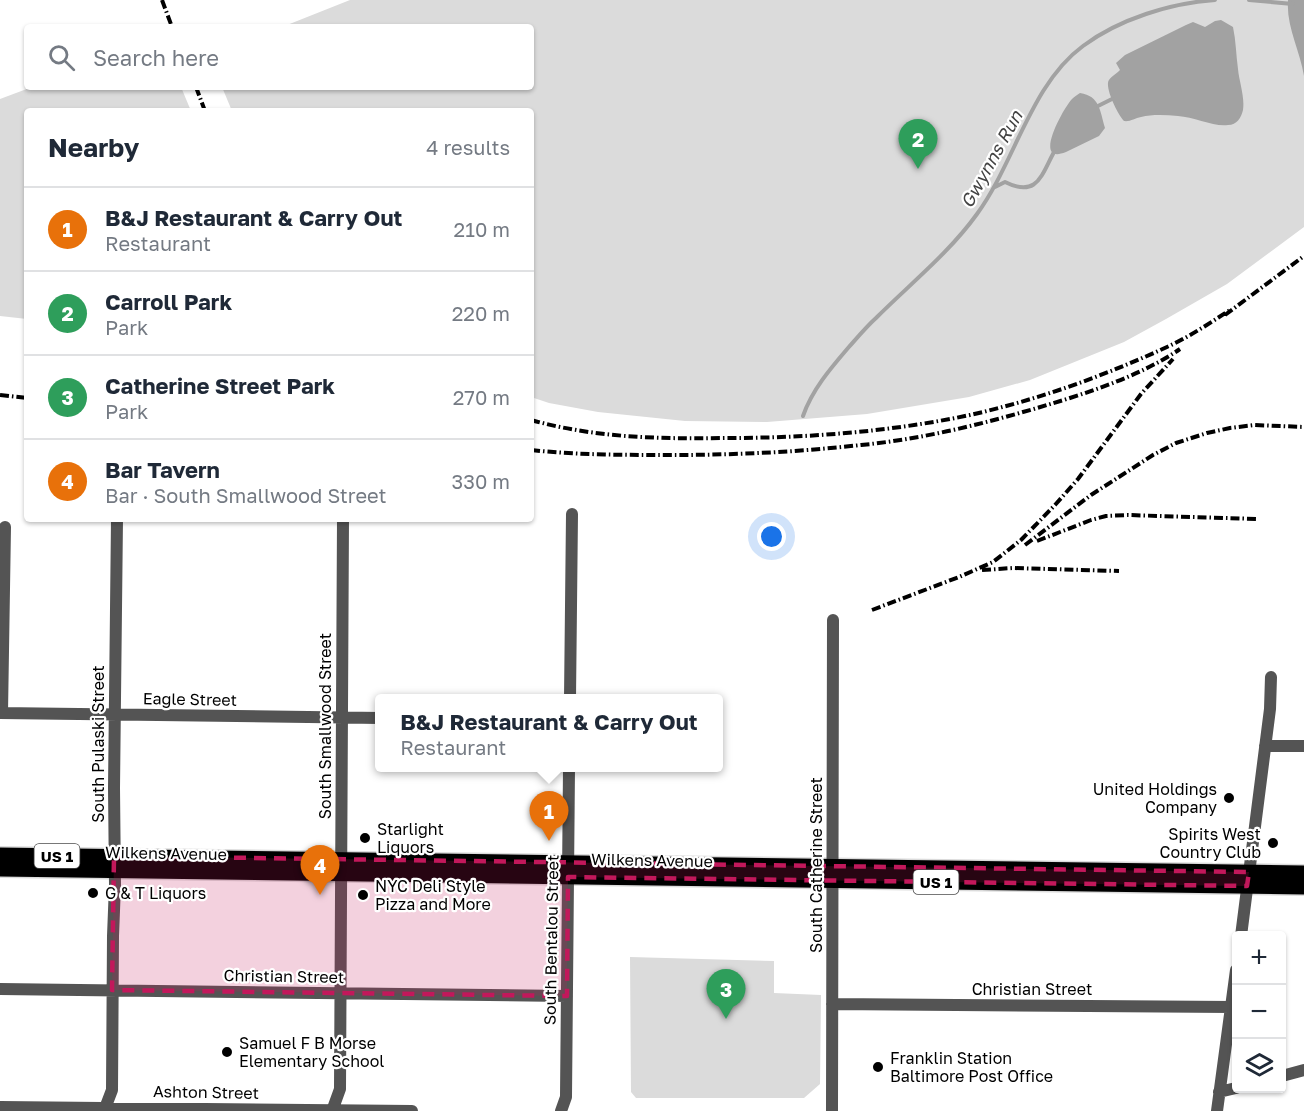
<!DOCTYPE html>
<html lang="en">
<head>
<meta charset="utf-8">
<style>
  :root { --surface:#fff; --page:#f6f6f7; --text:#1f2937; --muted:#747a83; --line:#e0e1e3; --accent:#2563eb }
  body { margin:0; font-family:"Golos Text",sans-serif; background:var(--page); color:var(--text) }
  .controls { position:absolute; right:18px; bottom:18px; display:grid; overflow:hidden; border-radius:6px; box-shadow:0 2px 4px #0004 }
  .controls button { width:54px; height:54px; display:grid; place-items:center; padding:0; border:0; border-bottom:2px solid var(--line); background:var(--surface); color:var(--text); font:30px sans-serif }
  .you { position:absolute; left:772px; top:537px; width:21px; height:21px; margin:-15px; border:4px solid #fff; border-radius:50%; background:#1a73e8; box-shadow:0 0 0 9px #1a73e833 }
  .badge { display:grid; place-items:center; width:39px; height:39px; border-radius:50%; background:var(--accent); color:#fff; font-size:20px; font-weight:700 }
  .pin { position:absolute; translate:-50% -50px; filter:drop-shadow(0 2px 3px #0008) }
  .pin::after { content:''; position:absolute; top:32px; width:21px; height:18px; background:inherit; clip-path:polygon(0 0,100% 0,50% 100%) }
  .popup { position:absolute; left:375px; top:694px; width:348px; height:78px; box-sizing:border-box; display:grid; place-content:center; border-radius:6px; background:var(--surface); filter:drop-shadow(0 2px 4px #0005); font-size:20px; white-space:nowrap; color:var(--muted) }
  .popup b { font-size:22px; color:var(--text) }
  .popup::after { content:''; position:absolute; left:50%; top:100%; margin-left:-12px; border:12px solid transparent; border-top-color:var(--surface) }
  .list { margin:0; padding:0; list-style:none }
  h2 { display:flex; justify-content:space-between; align-items:center; height:78px; margin:0; padding:0 24px; font-size:26px }
  h2 small { font-size:20px; font-weight:400; color:var(--muted) }
  .list li { display:grid; grid-template-columns:39px 1fr auto; gap:18px; align-items:center; box-sizing:border-box; height:84px; padding:0 24px; border-top:2px solid var(--line) }
  .list b { display:block; font-size:22px; white-space:nowrap }
  .list p { margin:0; font-size:20px; white-space:nowrap; color:var(--muted) }
  .list em { font-size:20px; font-style:normal; color:var(--muted) }
  .icon { flex:none; width:33px; height:33px; fill:none; stroke:currentColor; stroke-width:2; stroke-linecap:round; stroke-linejoin:round }
  .map { position:relative; flex:none; width:1304px; height:1111px; overflow:hidden }
  .search { position:absolute; background:var(--surface); box-shadow:0 2px 4px #0004; left:24px; top:24px; width:510px; height:66px; display:flex; align-items:center; gap:15px; box-sizing:border-box; padding:0 21px; border-radius:6px; color:var(--muted); font-size:22px }
  .panel { position:absolute; background:var(--surface); box-shadow:0 2px 4px #0004; left:24px; top:108px; width:510px; height:414px; border-radius:6px }
  .map>svg:first-child { display:block }
</style>
</head>
<body>
<div class="map">
<svg width="1304" height="1111" viewBox="0 0 1304 1111">
  <rect width="100%" height="100%" fill="#fff"/>
  <path fill="#dbdbdb" d="M350,0H1304V227L1227,284L1166,319L1124,342L1030,380L969,397L867,414L767,422L685,421L598,412L549,403L531,397V111H232L222,87H531V27H282Z
    M32,87H181L191,111H27V319L0,316V99Z
    M630,957L774,961V993L821,995L820,1084L804,1098H636L631,1092Z"/>
  <path fill="#a2a2a2" d="M1288,0H1304V76C1300,50 1286,27 1288,0Z
    M1221,20L1233,27C1236,41 1236,55 1238,69C1239,81 1245,97 1243,110C1241,118 1237,125 1228,125C1214,127 1194,117 1178,116C1166,115 1153,114 1141,117C1135,118 1130,122 1124,121C1118,115 1104,87 1109,80C1111,77 1117,73 1120,70L1116,63L1125,55L1186,25L1193,22L1205,27L1215,21Z
    M1080,93C1100,96 1100,111 1105,128L1099,136L1066,152C1031,166 1064,107 1072,99C1074,97 1077,95 1080,93Z"/>
  <g fill="none" stroke-linecap="round" stroke-linejoin="round">
    <path stroke="#a2a2a2" stroke-width="4" d="M1249,0L1293,4
      M1098,106L1112,99
      M995,187L1005,182C1037,198 1041,176 1054,152
      M803,416C812,390 830,369 848,348C857,338 866,327 876,318C910,284 949,253 977,214C1015,162 1031,84 1083,46C1119,19 1171,3 1215,0"/>
    <g stroke="#dbdbdb" stroke-width="18">
      <path id="primary" d="M0,855L1304,873
        M0,869L1304,887"/>
    </g>
    <path stroke="#545454" stroke-width="12" d="M570,698L572,514
      M0,713L380,718
      M2,713L5,527
      M1265,746H1304
      M1241,936L1270,709L1271,677
      M0,989L567,996
      M832,1004L1232,1007
      M1282,1076L1304,1070
      M1219,1092L1236,1088
      M0,1107L412,1111
      M104,1111L112,1090L113,936L115,885L114,788L117,519
      M332,1111L340,1089L343,519
      M561,1111L566,1097L569,768
      M832,1111L833,620
      M1217,1111L1236,970"/>
    <use href="#primary" stroke="#000" stroke-width="15"/>
    <path stroke="#000" stroke-width="4" stroke-dasharray="9 3 1.5 3" stroke-linecap="butt" d="M162,0L172,27
      M196,87L205,111
      M1225,315L1304,256
      M0,395L27,398
      M531,420C596,438 658,439 725,438C807,438 889,432 970,415C1037,400 1104,376 1167,347C1189,337 1210,323 1230,310
      M531,450C578,455 624,455 671,455C735,455 798,452 861,445C924,439 987,423 1047,405C1091,392 1142,375 1180,349
      M1037,541L1091,520L1106,516L1128,515L1256,519
      M1025,545L1091,495L1153,455L1176,443L1207,433L1230,428L1254,425L1304,427
      M982,570L1013,568L1119,571
      M872,610L959,577L993,562L1021,540L1055,505L1078,479L1141,394L1173,359"/>
  </g>
  <path fill="#c2185b" fill-opacity="0.2" stroke="#c2185b" stroke-width="4.5" stroke-dasharray="12 8" stroke-linejoin="round" d="M114,856L1249,872L1247,886L568,877L567,996L112,990Z"/>
  <g fill="#000" stroke="#fff" stroke-width="2">
    <circle cx="1229" cy="798" r="6"/>
    <circle cx="365" cy="838" r="6"/>
    <circle cx="1273" cy="843" r="6"/>
    <circle cx="93" cy="893" r="6"/>
    <circle cx="363" cy="895" r="6"/>
    <circle cx="227" cy="1052" r="6"/>
    <circle cx="878" cy="1067" r="6"/>
  </g>
  <g text-anchor="middle" dominant-baseline="central" stroke-width="4.5" stroke-linejoin="round" paint-order="stroke">
    <g fill="#fff" stroke="#4c4c4c" stroke-width="1.5">
      <rect x="34.5" y="844" width="45" height="24" rx="4.5"/>
      <rect x="913.5" y="870" width="45" height="24" rx="4.5"/>
    </g>
    <g font-size="15" font-weight="bold" fill="#000">
      <text x="57" y="856">US 1</text>
      <text x="936" y="882">US 1</text>
    </g>
    <g font-size="16" fill="#000" stroke="#fff">
      <text transform="translate(190 699) rotate(1)">Eagle Street</text>
      <text transform="translate(325 726) rotate(-90)">South Smallwood Street</text>
      <text transform="translate(98 744) rotate(-90)">South Pulaski Street</text>
      <text transform="translate(166 853) rotate(1)">Wilkens Avenue</text>
      <text transform="translate(652 860) rotate(1)">Wilkens Avenue</text>
      <text transform="translate(816 865) rotate(-90)">South Catherine Street</text>
      <text transform="translate(551 940) rotate(-89)">South Bentalou Street</text>
      <text transform="translate(284 976) rotate(1)">Christian Street</text>
      <text x="1032" y="989">Christian Street</text>
      <text transform="translate(206 1092) rotate(1)">Ashton Street</text>
    </g>
    <g font-size="16" fill="#000" stroke="#fff" text-anchor="start">
      <text x="1217" y="789" text-anchor="end">United Holdings<tspan x="1217" dy="18">Company</tspan></text>
      <text x="377" y="829">Starlight<tspan x="377" dy="18">Liquors</tspan></text>
      <text x="1261" y="834" text-anchor="end">Spirits West<tspan x="1261" dy="18">Country Club</tspan></text>
      <text x="375" y="886">NYC Deli Style<tspan x="375" dy="18">Pizza and More</tspan></text>
      <text x="105" y="893">G &amp; T Liquors</text>
      <text x="239" y="1043">Samuel F B Morse<tspan x="239" dy="18">Elementary School</tspan></text>
      <text x="890" y="1058">Franklin Station<tspan x="890" dy="18">Baltimore Post Office</tspan></text>
    </g>
    <g font-size="18" font-style="italic" fill="#434343" stroke="#fff">
      <text transform="translate(991 159) rotate(-61)">Gwynns Run</text>
    </g>
  </g>
</svg>
<div class="controls">
<button>+</button>
<button>−</button>
<button><svg class="icon" aria-label="layers" viewBox="0 0 24 24"><path d="M12 4l9 5-9 5-9-5zM3 14l9 5 9-5"/></svg></button>
</div>
<div class="you"></div>
<div class="pin badge" style="left:549px;top:841px;background:#e8710a">1</div>
<div class="popup"><b>B&amp;J Restaurant &amp; Carry Out</b>Restaurant</div>
<div class="pin badge" style="left:918px;top:169px;background:#2e9e5b">2</div>
<div class="pin badge" style="left:726px;top:1019px;background:#2e9e5b">3</div>
<div class="pin badge" style="left:320px;top:895px;background:#e8710a">4</div>
<div class="search"><svg class="icon" aria-label="search" viewBox="0 0 24 24"><circle cx="10" cy="10" r="6"/><path d="M15 15l6 6"/></svg>Search here</div>
<section class="panel">
<h2>Nearby<small>4 results</small></h2>
<ul class="list">
<li><span class="badge" style="background:#e8710a">1</span><div><b>B&amp;J Restaurant &amp; Carry Out</b><p>Restaurant</p></div><em>210 m</em></li>
<li><span class="badge" style="background:#2e9e5b">2</span><div><b>Carroll Park</b><p>Park</p></div><em>220 m</em></li>
<li><span class="badge" style="background:#2e9e5b">3</span><div><b>Catherine Street Park</b><p>Park</p></div><em>270 m</em></li>
<li><span class="badge" style="background:#e8710a">4</span><div><b>Bar Tavern</b><p>Bar · South Smallwood Street</p></div><em>330 m</em></li>
</ul>
</section>
</div>
</body>
</html>
